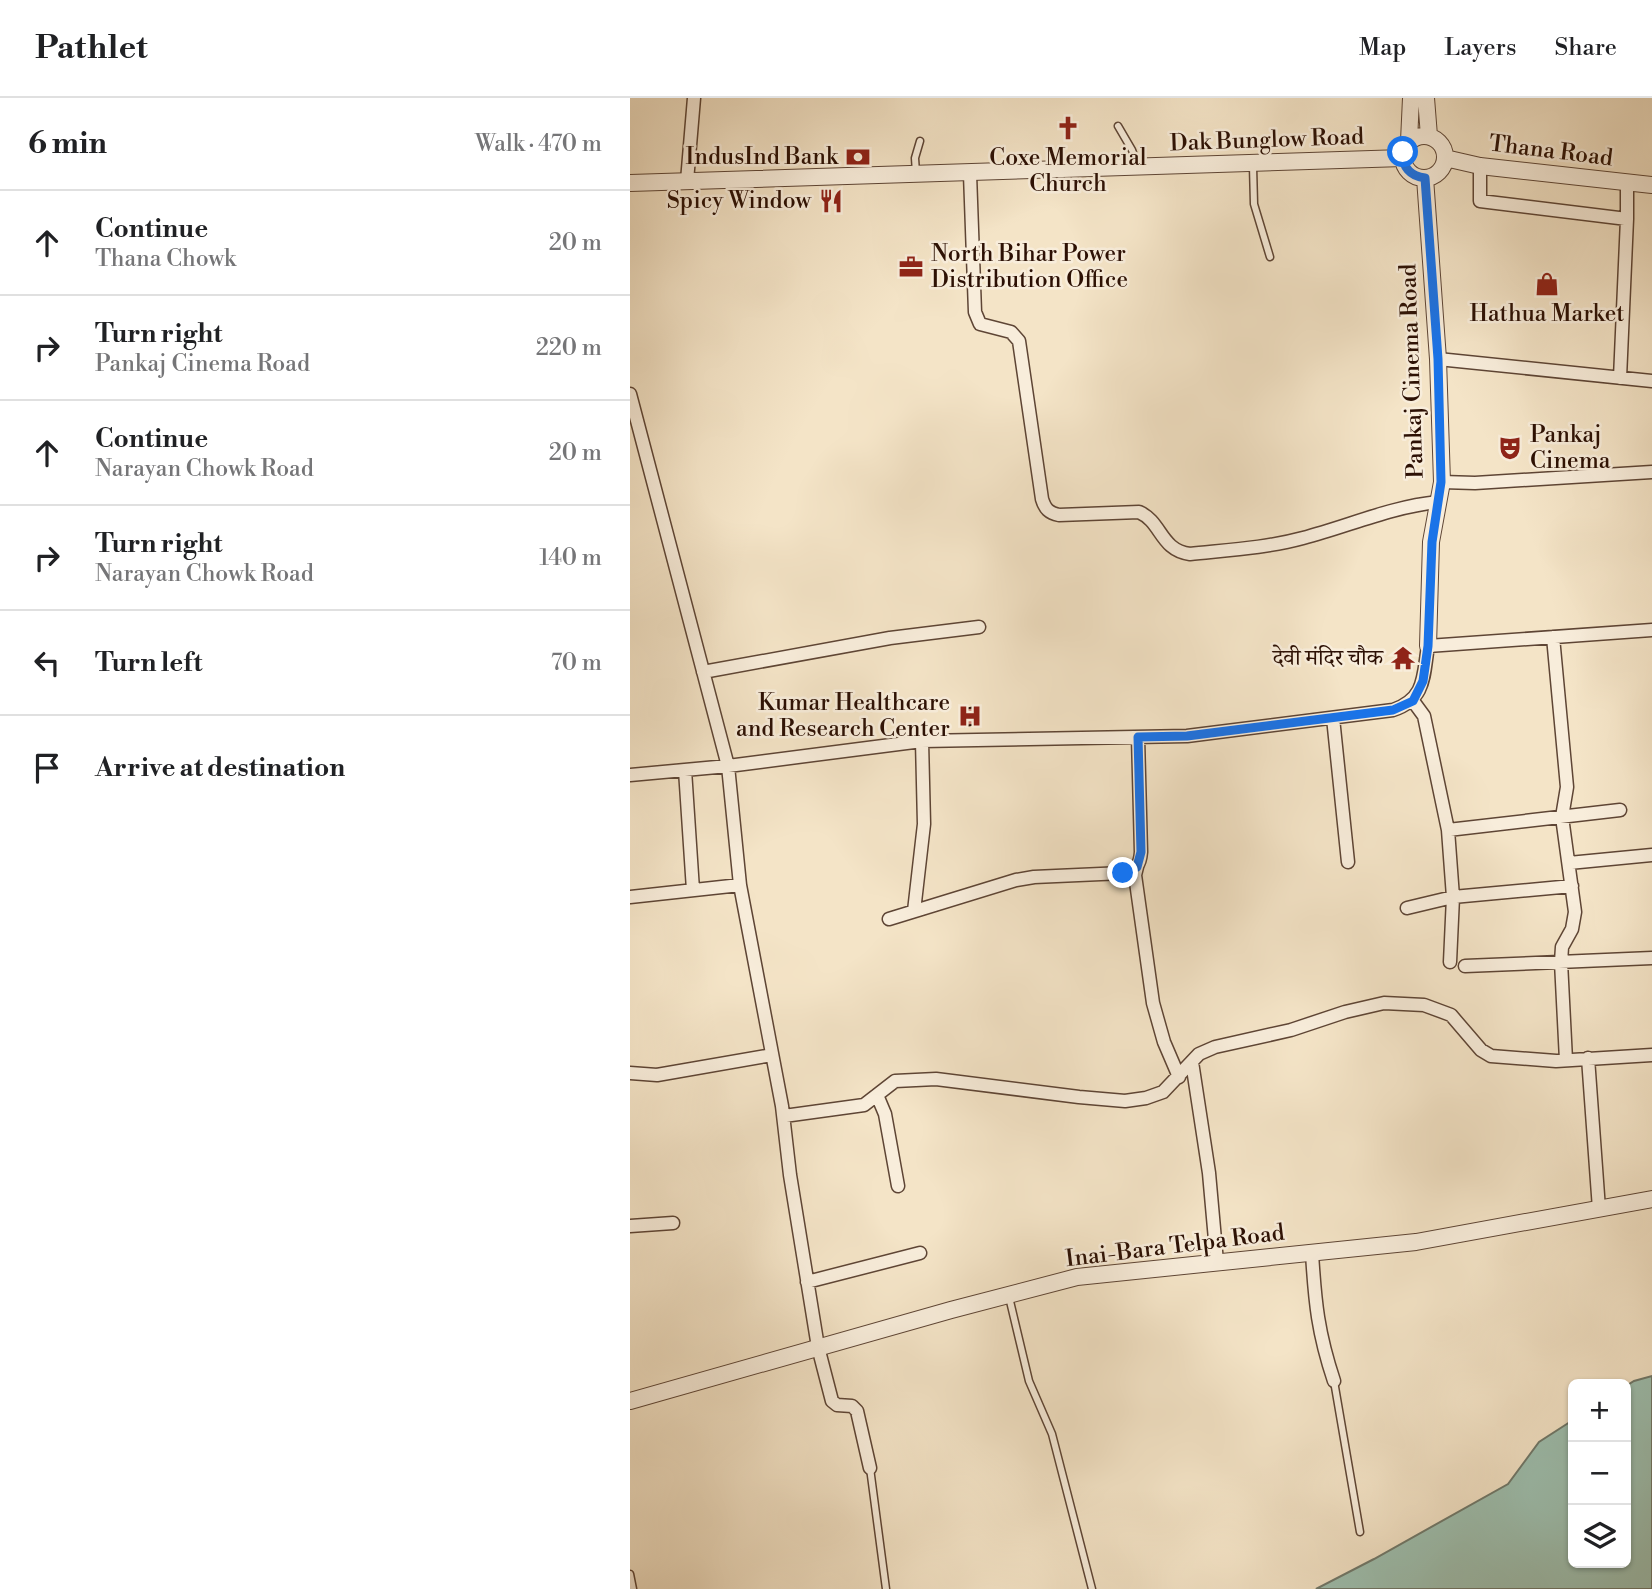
<!DOCTYPE html>
<html lang="en">
<head>
<meta charset="utf-8">
<style>
  :root { --surface:#fff; --page:#f2f2f2; --text:#202124; --muted:#757577; --line:#e0e0e0 }
  body { margin:0; font-family:"Libre Bodoni","Noto Serif Devanagari",serif; background:var(--page); color:var(--text) }
  .controls { position:absolute; right:21px; bottom:21px; display:grid; overflow:hidden; border-radius:10px; box-shadow:0 2px 5px #0004 }
  .controls button { width:63px; height:63px; display:grid; place-items:center; padding:0; border:0; border-bottom:2px solid var(--line); background:var(--surface); color:var(--text); font:35px sans-serif }
  .stop { position:absolute; width:21px; height:21px; margin:-16px; border:5px solid #1a73e8; border-radius:50%; background:#fff }
  .stop.end { background:#1a73e8; border-color:#fff; box-shadow:0 2px 7px #0008 }
  .list { margin:0; padding:0; list-style:none }
  h2 { display:flex; justify-content:space-between; align-items:center; height:91px; margin:0; padding:0 28px; font-size:30px }
  h2 small { font-size:23px; font-weight:400; color:var(--muted) }
  .list li { display:grid; grid-template-columns:46px 1fr auto; gap:21px; align-items:center; box-sizing:border-box; height:105px; padding:0 28px; border-top:2px solid var(--line) }
  .list b { display:block; font-size:26px; white-space:nowrap }
  .list p { margin:0; font-size:23px; white-space:nowrap; color:var(--muted) }
  .list em { font-size:23px; font-style:normal; color:var(--muted) }
  .icon { flex:none; width:38px; height:38px; fill:none; stroke:currentColor; stroke-width:2; stroke-linecap:round; stroke-linejoin:round }
  .map { position:relative; flex:none; width:1022px; height:1491px; overflow:hidden }
  header { display:flex; align-items:center; gap:42px; box-sizing:border-box; height:98px; padding:0 35px; background:var(--surface); border-bottom:2px solid var(--line) }
  header strong { font-size:33px }
  nav { display:flex; gap:38px; margin-inline-start:auto; font-size:24px }
  main { display:flex }
  aside { flex:1; background:var(--surface) }
  .map>svg:first-child { display:block }
</style>
</head>
<body>
<header>
<strong>Pathlet</strong>
<nav><a>Map</a><a>Layers</a><a>Share</a></nav>
</header>
<main>
<aside>
<h2>6 min<small>Walk · 470 m</small></h2>
<ul class="list">
<li><svg class="icon" aria-label="ahead" viewBox="0 0 24 24"><path d="M12 20V5M6 11l6-6 6 6"/></svg><div><b>Continue</b><p>Thana Chowk</p></div><em>20 m</em></li>
<li><svg class="icon" aria-label="right" viewBox="0 0 24 24"><path d="M7 20v-9h11M14 6l5 5-5 5"/></svg><div><b>Turn right</b><p>Pankaj Cinema Road</p></div><em>220 m</em></li>
<li><svg class="icon" aria-label="ahead" viewBox="0 0 24 24"><path d="M12 20V5M6 11l6-6 6 6"/></svg><div><b>Continue</b><p>Narayan Chowk Road</p></div><em>20 m</em></li>
<li><svg class="icon" aria-label="right" viewBox="0 0 24 24"><path d="M7 20v-9h11M14 6l5 5-5 5"/></svg><div><b>Turn right</b><p>Narayan Chowk Road</p></div><em>140 m</em></li>
<li><svg class="icon" aria-label="left" viewBox="0 0 24 24"><path d="M17 20v-9H6M10 6l-5 5 5 5"/></svg><div><b>Turn left</b></div><em>70 m</em></li>
<li><svg class="icon" aria-label="arrive" viewBox="0 0 24 24"><path d="M6 21V4h12l-3 4 3 4H6"/></svg><div><b>Arrive at destination</b></div></li>
</ul>
</aside>
<div class="map">
<svg width="1022" height="1491" viewBox="0 0 1022 1491">
  <rect width="100%" height="100%" fill="#f4e4c7"/>
  <filter id="stains"><feTurbulence type="fractalNoise" baseFrequency=".00286" numOctaves="4"/><feColorMatrix values="0 0 0 0 .2 0 0 0 0 .09 0 0 0 0 .02 0 0 0 .5 -.17"/></filter>
  <radialGradient id="worn" r=".72"><stop offset=".6" stop-color="#630" stop-opacity="0"/><stop offset="1" stop-color="#630" stop-opacity=".3"/></radialGradient>
  <path fill="#9dbfaf" stroke="#70796b" stroke-width="2" d="M1022,1278V1491H686L744,1461L878,1386L909,1344L943,1322V1465H996V1288L1004,1283Z"/>
  <path fill="#cd8576" stroke="#2c1004" stroke-width="2" d="M346,609L348,626L335,628L333,611Z"/>
  <g fill="none" stroke-linecap="round" stroke-linejoin="round">
    <g stroke="#5e4535" stroke-width="9">
      <path id="service" d="M488,28L502,52L508,68
        M623,68L624,106L640,159
        M286,75L285,60L290,43
        M379,1199L399,1283L422,1336L462,1491
        M704,1283L730,1434
        M240,1370L256,1491
        M0,1476L3,1491"/>
    </g>
    <g stroke="#5e4535" stroke-width="15">
      <path id="minor" d="M850,68V103L997,121V85
        M340,76L345,214L350,226L381,234L389,243L412,401C415,411 419,415 429,417L509,414C532,424 530,452 560,456C598,452 636,450 673,440C719,428 760,409 808,404
        M57,83L64,0
        M808,261L1022,283
        M990,280L997,121
        M0,296L98,668L110,787L152,1008L160,1077L188,1249L202,1303L207,1307L222,1308L227,1313L240,1370
        M812,384L845,385L1022,374
        M923,539L937,689L932,719L945,814L942,831L932,849L931,864L936,962
        M73,574L260,540L349,529
        M783,603L794,618L818,732L823,799L820,864
        M703,620L718,764
        M55,672L63,792
        M0,677L98,668L292,643L557,638L763,612C796,601 793,578 798,548L1022,532
        M818,732L990,712
        M939,765L1022,757
        M507,769L505,777L523,905L534,944L549,979
        M0,799L110,787
        M777,810L823,799L942,788
        M284,813L294,726L292,643
        M259,821L386,782L404,779L493,775C506,773 510,767 511,754L508,639
        M835,868L1022,860
        M958,960L969,1111
        M562,964L579,1075L587,1164
        M0,975L27,977L142,957
        M247,997L255,1016L268,1088
        M154,1018L234,1007L265,983L306,981L449,999L495,1003L516,1000L533,994L569,956L585,949L661,932L715,914L754,905L794,907L821,917L851,952L861,958L926,963L1022,957
        M0,1128L43,1125
        M682,1155C685,1205 688,1235 704,1283
        M177,1184L290,1155"/>
    </g>
    <g stroke="#5e4535" stroke-width="18">
      <path id="tertiary" d="M796,0L799,38
        M773 59a21 21 0 1 1 42 0a21 21 0 1 1-42 0Z
        M779,43L781,0
        M815,60L850,68L1022,87
        M795,80L808,261L812,384L801,444L798,548
        M0,85L773,60
        M0,1303L321,1212L447,1179L786,1144L1022,1101"/>
    </g>
    <use href="#service" stroke="#f8eddb" stroke-width="6"/>
    <use href="#minor" stroke="#f8eddb" stroke-width="12"/>
    <use href="#tertiary" stroke="#f8eddb" stroke-width="16"/>
  </g>
  <g fill="none" stroke-linecap="round" stroke-linejoin="round">
    <path stroke="#1a73e8" stroke-width="9" d="M493,775L507,769L511,754L508,639L557,638L763,612L783,603L793,583L798,548L802,444L811,384L808,261L795,80C780,78 772,69 773,54"/>
  </g>
  <defs>
    <g id="church-bare" transform="scale(1.89)"><path d="M-1.2-6h2.4v3.5h3.3v2.4h-3.3V6h-2.4V-.1h-3.3v-2.4h3.3Z" fill="#8f2418" stroke="#f8eddb" stroke-width="2.5" paint-order="stroke"/></g>
    <g id="bank-bare" transform="scale(1.89)"><path d="M-6-4H6V4H-6ZM0-2.3a2.3 2.3 0 1 0 0 4.6a2.3 2.3 0 1 0 0-4.6Z" fill="#8f2418" stroke="#f8eddb" stroke-width="2.5" paint-order="stroke"/></g>
    <g id="restaurant-bare" transform="scale(1.89)"><path d="M-5-6h1v4h1v-4h1v4h1v-4h1v5L-1.5 .5V6h-2V.5L-5-1ZM5-6V6H3V1.5H1.5Q1.5-4 5-6Z" fill="#8f2418" stroke="#f8eddb" stroke-width="2.5" paint-order="stroke"/></g>
    <g id="office-bare" transform="scale(1.89)"><path d="M-6-3h4V-5.5h4V-3h4V5H-6ZM-1-4.5V-3h2v-1.5ZM-6 0V1H6V0Z" fill="#8f2418" stroke="#f8eddb" stroke-width="2.5" paint-order="stroke"/></g>
    <g id="shop-bare" transform="scale(1.89)"><path d="M-5-2.5h2.3a2.7 3.5 0 0 1 5.4 0H5L5.5 6h-11ZM-1.5-2.5h3a1.5 2.3 0 0 0-3 0Z" fill="#8f2418" stroke="#f8eddb" stroke-width="2.5" paint-order="stroke"/></g>
    <g id="theatre-bare" transform="scale(1.89)"><path d="M-5-5.5Q0-4 5-5.5V0Q5 5 0 6Q-5 5-5 0ZM-3.3-2.5H-1v1.5H-3.3ZM1-2.5H3.3v1.5H1ZM-2.8 1Q0 5.5 2.8 1Z" fill="#8f2418" stroke="#f8eddb" stroke-width="2.5" paint-order="stroke"/></g>
    <g id="temple-bare" transform="scale(1.89)"><path d="M0-6L5-2H3V0L6.5 2.5H4V6H1.5V3h-3V6H-4V2.5H-6.5L-3 0V-2H-5Z" fill="#8f2418" stroke="#f8eddb" stroke-width="2.5" paint-order="stroke"/></g>
    <g id="hospital-bare" transform="scale(1.89)"><path d="M-5-5h3v3.5h4V-5h3V5h-3V1.5h-4V5h-3Z" fill="#8f2418" stroke="#f8eddb" stroke-width="2.5" paint-order="stroke"/></g>
  </defs>
  <g fill-rule="evenodd">
    <use href="#church-bare" x="438" y="30"/>
    <use href="#bank-bare" x="228" y="59"/>
    <use href="#restaurant-bare" x="201" y="103"/>
    <use href="#office-bare" x="281" y="169"/>
    <use href="#shop-bare" x="917" y="186"/>
    <use href="#theatre-bare" x="880" y="350"/>
    <use href="#temple-bare" x="773" y="560"/>
    <use href="#hospital-bare" x="340" y="618"/>
  </g>
  <g text-anchor="middle" dominant-baseline="central" stroke-width="5" stroke-linejoin="round" paint-order="stroke">
    <g font-size="23" fill="#2c1004" stroke="#f8eddb">
      <text transform="translate(637 42) rotate(-2)">Dak Bunglow Road</text>
      <text transform="translate(921 53) rotate(7)">Thana Road</text>
      <text transform="translate(782 273) rotate(-92)">Pankaj Cinema Road</text>
      <text transform="translate(545 1148) rotate(-7)">Inai-Bara Telpa Road</text>
    </g>
    <g font-size="23" fill="#2c1004" stroke="#f8eddb" text-anchor="end">
      <text x="208" y="59">IndusInd Bank</text>
      <text x="438" y="60" text-anchor="middle">Coxe Memorial<tspan x="438" dy="26">Church</tspan></text>
      <text x="181" y="103">Spicy Window</text>
      <text x="301" y="156" text-anchor="start">North Bihar Power<tspan x="301" dy="26">Distribution Office</tspan></text>
      <text x="917" y="216" text-anchor="middle">Hathua Market</text>
      <text x="900" y="337" text-anchor="start">Pankaj<tspan x="900" dy="26">Cinema</tspan></text>
      <text x="753" y="560">देवी मंदिर चौक</text>
      <text x="320" y="605">Kumar Healthcare<tspan x="320" dy="26">and Research Center</tspan></text>
    </g>
  </g>
  <rect width="100%" height="100%" filter="url(#stains)"/>
  <rect width="100%" height="100%" fill="url(#worn)"/>
</svg>
<div class="controls">
<button>+</button>
<button>−</button>
<button><svg class="icon" aria-label="layers" viewBox="0 0 24 24"><path d="M12 4l9 5-9 5-9-5zM3 14l9 5 9-5"/></svg></button>
</div>
<div class="stop" style="left:773px;top:54px"></div>
<div class="stop end" style="left:493px;top:775px"></div>
</div>
</main>
</body>
</html>
